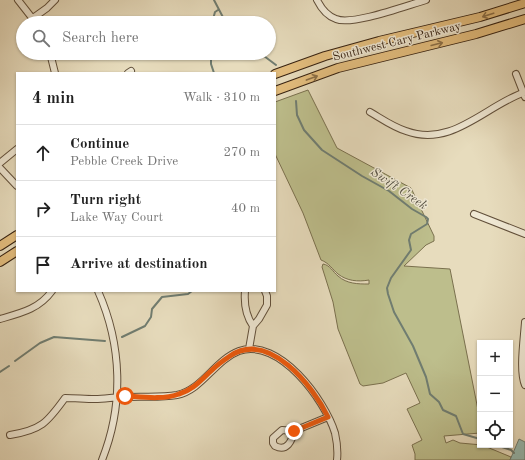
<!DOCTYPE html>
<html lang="en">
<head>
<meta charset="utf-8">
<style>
  :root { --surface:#fff; --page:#f6f6f6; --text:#222; --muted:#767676; --line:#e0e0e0 }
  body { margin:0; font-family:"Old Standard TT",serif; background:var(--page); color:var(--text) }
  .controls { position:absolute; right:12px; bottom:12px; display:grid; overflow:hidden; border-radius:0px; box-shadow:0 1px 3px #0004 }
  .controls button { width:36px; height:36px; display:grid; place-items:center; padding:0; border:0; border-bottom:1px solid var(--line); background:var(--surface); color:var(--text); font:20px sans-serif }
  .stop { position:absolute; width:12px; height:12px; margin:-9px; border:3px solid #ea580c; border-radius:50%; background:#fff }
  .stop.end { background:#ea580c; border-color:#fff; box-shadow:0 1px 4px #0008 }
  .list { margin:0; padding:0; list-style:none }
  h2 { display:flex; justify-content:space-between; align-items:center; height:52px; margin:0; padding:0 16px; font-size:17px }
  h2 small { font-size:13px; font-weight:400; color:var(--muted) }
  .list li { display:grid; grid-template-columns:26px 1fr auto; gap:12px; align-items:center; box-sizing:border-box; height:56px; padding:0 16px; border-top:1px solid var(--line) }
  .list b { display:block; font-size:15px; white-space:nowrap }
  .list p { margin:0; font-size:13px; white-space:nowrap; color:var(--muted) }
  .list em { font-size:13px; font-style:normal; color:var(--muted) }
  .icon { flex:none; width:22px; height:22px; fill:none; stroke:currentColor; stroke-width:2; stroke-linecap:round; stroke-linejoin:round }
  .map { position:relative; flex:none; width:525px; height:460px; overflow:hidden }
  .search { position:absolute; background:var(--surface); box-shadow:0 1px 3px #0004; left:16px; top:16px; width:260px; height:44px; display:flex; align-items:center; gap:10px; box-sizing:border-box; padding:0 14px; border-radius:22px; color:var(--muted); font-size:15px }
  .panel { position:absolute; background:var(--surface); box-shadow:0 1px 3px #0004; left:16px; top:72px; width:260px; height:220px; border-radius:0px }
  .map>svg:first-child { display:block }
</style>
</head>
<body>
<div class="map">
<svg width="525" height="460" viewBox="0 0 525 460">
  <rect width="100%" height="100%" fill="#e7dcbd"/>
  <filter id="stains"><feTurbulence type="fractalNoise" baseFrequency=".005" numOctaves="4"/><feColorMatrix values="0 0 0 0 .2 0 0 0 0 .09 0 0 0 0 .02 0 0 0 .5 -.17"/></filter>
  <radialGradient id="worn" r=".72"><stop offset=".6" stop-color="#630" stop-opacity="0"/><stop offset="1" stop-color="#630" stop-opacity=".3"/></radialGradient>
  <path fill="#bdbe8c" stroke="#7a704e" d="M308,90L337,148L411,188L434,236V241L426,245L404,266L450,269L480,420V433L444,436L446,443L453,440L460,443L482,445L511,457L510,460H415V454L412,445L422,440L407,409L420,403L406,373L383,383L363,386L360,384L338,329L333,302L322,267L323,264C330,265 333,272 338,276C347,284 358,284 369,284V280C358,282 347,281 338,274C332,269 329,263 321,260L303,213L275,154V102Z"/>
  <path fill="#97bbb2" stroke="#707d71" d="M519,439L525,442V460H510Z"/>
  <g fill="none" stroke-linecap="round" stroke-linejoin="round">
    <path stroke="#707d71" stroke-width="2" d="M214,0L226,23
      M212,23L215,12L218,10
      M211,53V64L214,73
      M260,53L276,65
      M296,101L297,115L304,130L322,150L362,176L389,191L412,209L426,217L428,219L427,224L411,234L409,240L411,250L391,278L387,288L388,294L394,312L413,346L426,377L430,394L439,402L443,410L456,416L463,434L480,439
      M122,337L145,326L151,317L152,309L162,297L188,294L192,291
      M15,361L40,343L54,337L105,341
      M0,372L9,366
      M496,445L511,450L514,453"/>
    <g stroke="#62503b" stroke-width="8">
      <path id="minor" d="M18,0L36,23
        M317,0C321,8 327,16 336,19C352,26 408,5 426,0
        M33,18L47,8L55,0
        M50,53L55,73
        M128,73L131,71
        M516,74L525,97
        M370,112C382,119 393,127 406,131C452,148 485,106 525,92
        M0,163L17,149
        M0,168L17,186
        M474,214L525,234
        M98,291C122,345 124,405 102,460
        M245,291C244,303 246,316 253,326
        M0,319C21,313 39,309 52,291
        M525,322C524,338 519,372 525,385
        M249,349L253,326L259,319L267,305V296L265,291
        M294,431C292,441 287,452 275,446L273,443V438L282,430L294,431L328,417
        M10,435C41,430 47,423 65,398C75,398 85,399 95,399C105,399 115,397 126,397C143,396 160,398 177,395C202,390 215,360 239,351C279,337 325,400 335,433C337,442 338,451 337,460"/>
    </g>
    <g stroke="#362110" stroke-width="10">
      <path id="major" d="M275,74L325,56L379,41L480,17L525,3
        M275,91L338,68L476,34L525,19
        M0,246L17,235
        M0,262L17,251"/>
    </g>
    <use href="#minor" stroke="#efe8d4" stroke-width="6"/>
    <use href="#major" stroke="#e4be7e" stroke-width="8"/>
  </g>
  <defs><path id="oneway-shaft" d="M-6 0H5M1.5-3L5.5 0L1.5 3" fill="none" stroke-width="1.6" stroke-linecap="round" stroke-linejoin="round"/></defs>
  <g stroke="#8d7047">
    <use href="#oneway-shaft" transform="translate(488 15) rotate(162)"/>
    <use href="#oneway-shaft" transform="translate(437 44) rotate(-14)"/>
    <use href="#oneway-shaft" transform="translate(312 78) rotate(-20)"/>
  </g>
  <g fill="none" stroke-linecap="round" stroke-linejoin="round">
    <path stroke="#ea580c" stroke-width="5" d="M125,396C142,397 163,400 179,394C193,390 201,380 211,371C217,365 224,360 230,356C269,330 313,386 328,417L294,431"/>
  </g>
  <g text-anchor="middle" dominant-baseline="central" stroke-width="3" stroke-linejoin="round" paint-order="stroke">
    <g font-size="12" fill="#362110" stroke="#efe8d4">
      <text transform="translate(397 42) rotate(-14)">Southwest Cary Parkway</text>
    </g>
    <g font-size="13" font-style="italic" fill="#534f41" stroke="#efe8d4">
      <text transform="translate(399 189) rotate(34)">Swift Creek</text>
    </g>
  </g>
  <rect width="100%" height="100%" filter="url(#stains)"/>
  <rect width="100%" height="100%" fill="url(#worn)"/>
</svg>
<div class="controls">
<button>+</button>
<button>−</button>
<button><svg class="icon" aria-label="locate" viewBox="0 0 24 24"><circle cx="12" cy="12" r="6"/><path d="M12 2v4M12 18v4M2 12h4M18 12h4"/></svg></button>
</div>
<div class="stop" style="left:125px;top:396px"></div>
<div class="stop end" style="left:294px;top:431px"></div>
<div class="search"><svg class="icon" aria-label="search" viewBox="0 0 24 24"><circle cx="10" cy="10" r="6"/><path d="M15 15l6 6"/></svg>Search here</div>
<section class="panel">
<h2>4 min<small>Walk · 310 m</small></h2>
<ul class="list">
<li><svg class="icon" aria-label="ahead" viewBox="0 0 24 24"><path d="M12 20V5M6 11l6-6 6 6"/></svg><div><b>Continue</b><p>Pebble Creek Drive</p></div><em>270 m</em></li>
<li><svg class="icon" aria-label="right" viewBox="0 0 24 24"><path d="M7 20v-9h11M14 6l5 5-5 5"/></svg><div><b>Turn right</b><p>Lake Way Court</p></div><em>40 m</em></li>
<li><svg class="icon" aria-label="arrive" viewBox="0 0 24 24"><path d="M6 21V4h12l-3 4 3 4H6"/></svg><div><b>Arrive at destination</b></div></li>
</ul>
</section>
</div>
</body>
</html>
